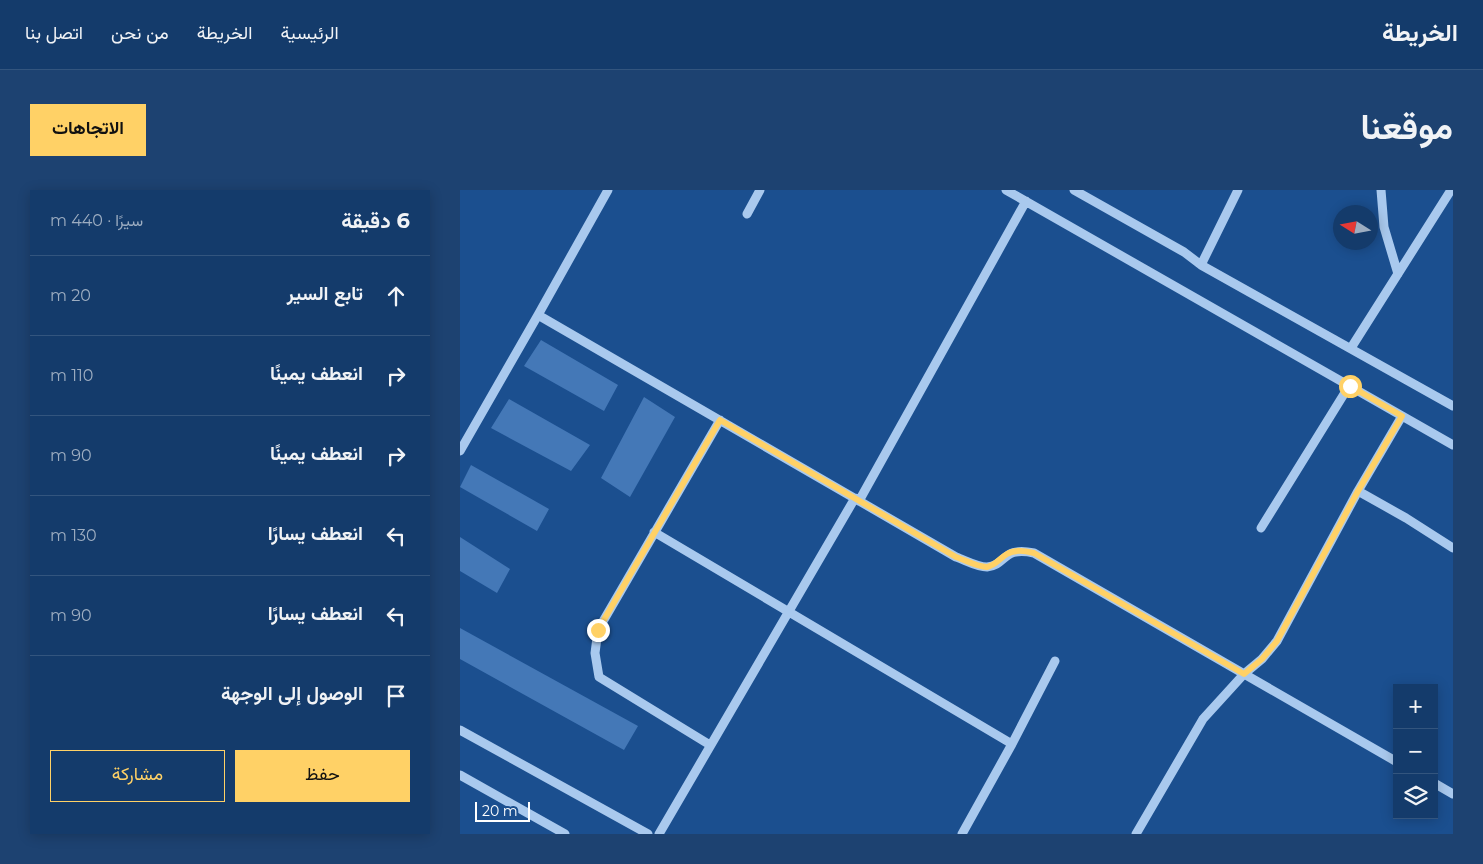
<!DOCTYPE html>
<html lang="ar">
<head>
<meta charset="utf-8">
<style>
  :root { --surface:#143b6b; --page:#1d4271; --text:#f1f3f6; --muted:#9dadc1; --line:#33557e; --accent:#ffd166 }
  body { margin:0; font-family:Montserrat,Vazirmatn,sans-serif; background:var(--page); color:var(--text); direction:rtl }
  .controls { position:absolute; right:15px; bottom:15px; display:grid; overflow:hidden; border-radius:0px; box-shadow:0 2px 12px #0003 }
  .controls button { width:45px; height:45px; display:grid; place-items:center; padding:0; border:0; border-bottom:1px solid var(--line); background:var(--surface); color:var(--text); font:25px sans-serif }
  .compass { position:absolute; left:873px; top:15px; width:45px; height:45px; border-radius:50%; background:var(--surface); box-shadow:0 2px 12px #0003; rotate:281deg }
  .scale { position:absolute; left:15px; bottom:12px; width:55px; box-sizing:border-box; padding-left:5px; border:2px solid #fff; border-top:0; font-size:14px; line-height:18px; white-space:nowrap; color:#fff; -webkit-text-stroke:4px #1b4f8f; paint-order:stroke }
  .stop { position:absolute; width:15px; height:15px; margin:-11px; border:4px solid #ffd166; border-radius:50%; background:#fff }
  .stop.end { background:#ffd166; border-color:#fff; box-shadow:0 1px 5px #0008 }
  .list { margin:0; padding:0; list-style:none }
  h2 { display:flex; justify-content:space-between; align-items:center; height:65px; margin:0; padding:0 20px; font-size:21px }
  h2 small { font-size:16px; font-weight:400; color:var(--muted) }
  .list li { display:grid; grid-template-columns:32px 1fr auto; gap:15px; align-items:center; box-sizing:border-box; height:80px; padding:0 20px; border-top:1px solid var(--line) }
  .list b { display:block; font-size:19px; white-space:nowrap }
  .list em { font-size:16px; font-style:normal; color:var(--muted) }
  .actions { display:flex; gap:10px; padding:15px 20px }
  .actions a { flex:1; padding:11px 0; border:1px solid var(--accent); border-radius:0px; text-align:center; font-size:18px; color:var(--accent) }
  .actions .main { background:var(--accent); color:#111 }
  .icon { flex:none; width:28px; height:28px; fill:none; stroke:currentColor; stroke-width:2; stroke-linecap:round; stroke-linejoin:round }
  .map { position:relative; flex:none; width:993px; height:644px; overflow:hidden; direction:ltr; border-radius:0px }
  header { display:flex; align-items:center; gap:30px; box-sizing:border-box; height:70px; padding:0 25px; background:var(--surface); border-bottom:1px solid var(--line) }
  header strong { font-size:24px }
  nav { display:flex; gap:28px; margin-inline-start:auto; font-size:18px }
  .intro { display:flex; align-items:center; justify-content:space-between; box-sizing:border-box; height:120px; padding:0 30px }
  h1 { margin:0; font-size:35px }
  .button { padding:12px 22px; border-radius:0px; background:var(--accent); color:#111; font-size:18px; font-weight:700 }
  main { display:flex; gap:30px; padding:0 30px }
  aside { flex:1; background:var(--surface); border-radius:0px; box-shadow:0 2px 12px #0003 }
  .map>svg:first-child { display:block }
</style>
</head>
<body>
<header>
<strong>الخريطة</strong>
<nav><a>الرئيسية</a><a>الخريطة</a><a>من نحن</a><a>اتصل بنا</a></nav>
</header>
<div class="intro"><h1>موقعنا</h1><a class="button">الاتجاهات</a></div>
<main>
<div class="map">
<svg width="993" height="644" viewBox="0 0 993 644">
  <rect width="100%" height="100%" fill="#1b4f8f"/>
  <path fill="#4478b7" d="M81,150L158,195L144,221L64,176Z
    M184,207L215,227L170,307L141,288Z
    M49,209L130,255L111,281L31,238Z
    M11,275L89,319L77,341L0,297Z
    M0,347L50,379L37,403L0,381Z
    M0,438L178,536L164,560L0,469Z"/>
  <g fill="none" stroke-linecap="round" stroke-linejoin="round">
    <path stroke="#a9c9ee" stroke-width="9" d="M546,0L993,255
      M614,0L724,62L741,75L993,216
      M921,0L924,37L938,84
      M287,24L300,0
      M741,75L778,0
      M78,125L496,367C505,370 517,377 527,377C547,375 542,356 574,363L937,572
      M891,158L991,0
      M0,261L78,125L148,0
      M898,301L946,328L993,358
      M399,311L566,11
      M801,338L889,196
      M194,342L552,554
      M0,540L188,644
      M250,555L139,487L135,463L138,440L260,230
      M0,585L105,644
      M974,593L993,604
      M199,644L395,308
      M502,644L552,554L595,471
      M676,644L743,529L784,484L802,469L817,451L898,301L942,226"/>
  </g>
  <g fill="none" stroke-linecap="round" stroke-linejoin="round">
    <path stroke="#ffd166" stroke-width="6" d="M138,440L260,230L496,367C505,370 517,377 527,377C535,376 540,368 547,364C555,359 565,361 574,363L784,484L802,469L817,451L898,301L942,226L890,196"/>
  </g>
</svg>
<div class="controls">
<button>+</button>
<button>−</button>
<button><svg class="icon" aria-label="layers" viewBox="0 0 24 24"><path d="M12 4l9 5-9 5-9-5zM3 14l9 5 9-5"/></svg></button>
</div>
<svg class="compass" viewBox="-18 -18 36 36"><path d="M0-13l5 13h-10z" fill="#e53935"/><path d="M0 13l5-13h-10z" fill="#9dadc1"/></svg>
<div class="scale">20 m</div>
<div class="stop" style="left:890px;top:196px"></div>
<div class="stop end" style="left:138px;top:440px"></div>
</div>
<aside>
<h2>6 دقيقة<small>سيرًا · 440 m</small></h2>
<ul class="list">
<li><svg class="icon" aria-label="ahead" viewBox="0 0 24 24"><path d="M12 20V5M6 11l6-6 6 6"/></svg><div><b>تابع السير</b></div><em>20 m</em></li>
<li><svg class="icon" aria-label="right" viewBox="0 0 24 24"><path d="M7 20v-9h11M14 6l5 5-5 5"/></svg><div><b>انعطف يمينًا</b></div><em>110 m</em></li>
<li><svg class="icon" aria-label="right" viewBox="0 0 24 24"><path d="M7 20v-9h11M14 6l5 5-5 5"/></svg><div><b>انعطف يمينًا</b></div><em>90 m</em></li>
<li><svg class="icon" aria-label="left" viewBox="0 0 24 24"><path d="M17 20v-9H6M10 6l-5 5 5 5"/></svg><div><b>انعطف يسارًا</b></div><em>130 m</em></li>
<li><svg class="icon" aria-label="left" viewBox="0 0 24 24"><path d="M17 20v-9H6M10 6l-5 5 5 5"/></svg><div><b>انعطف يسارًا</b></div><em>90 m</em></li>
<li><svg class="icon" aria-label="arrive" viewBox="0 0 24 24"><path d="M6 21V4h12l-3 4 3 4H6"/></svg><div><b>الوصول إلى الوجهة</b></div></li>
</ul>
<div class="actions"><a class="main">حفظ</a><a>مشاركة</a></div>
</aside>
</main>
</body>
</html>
